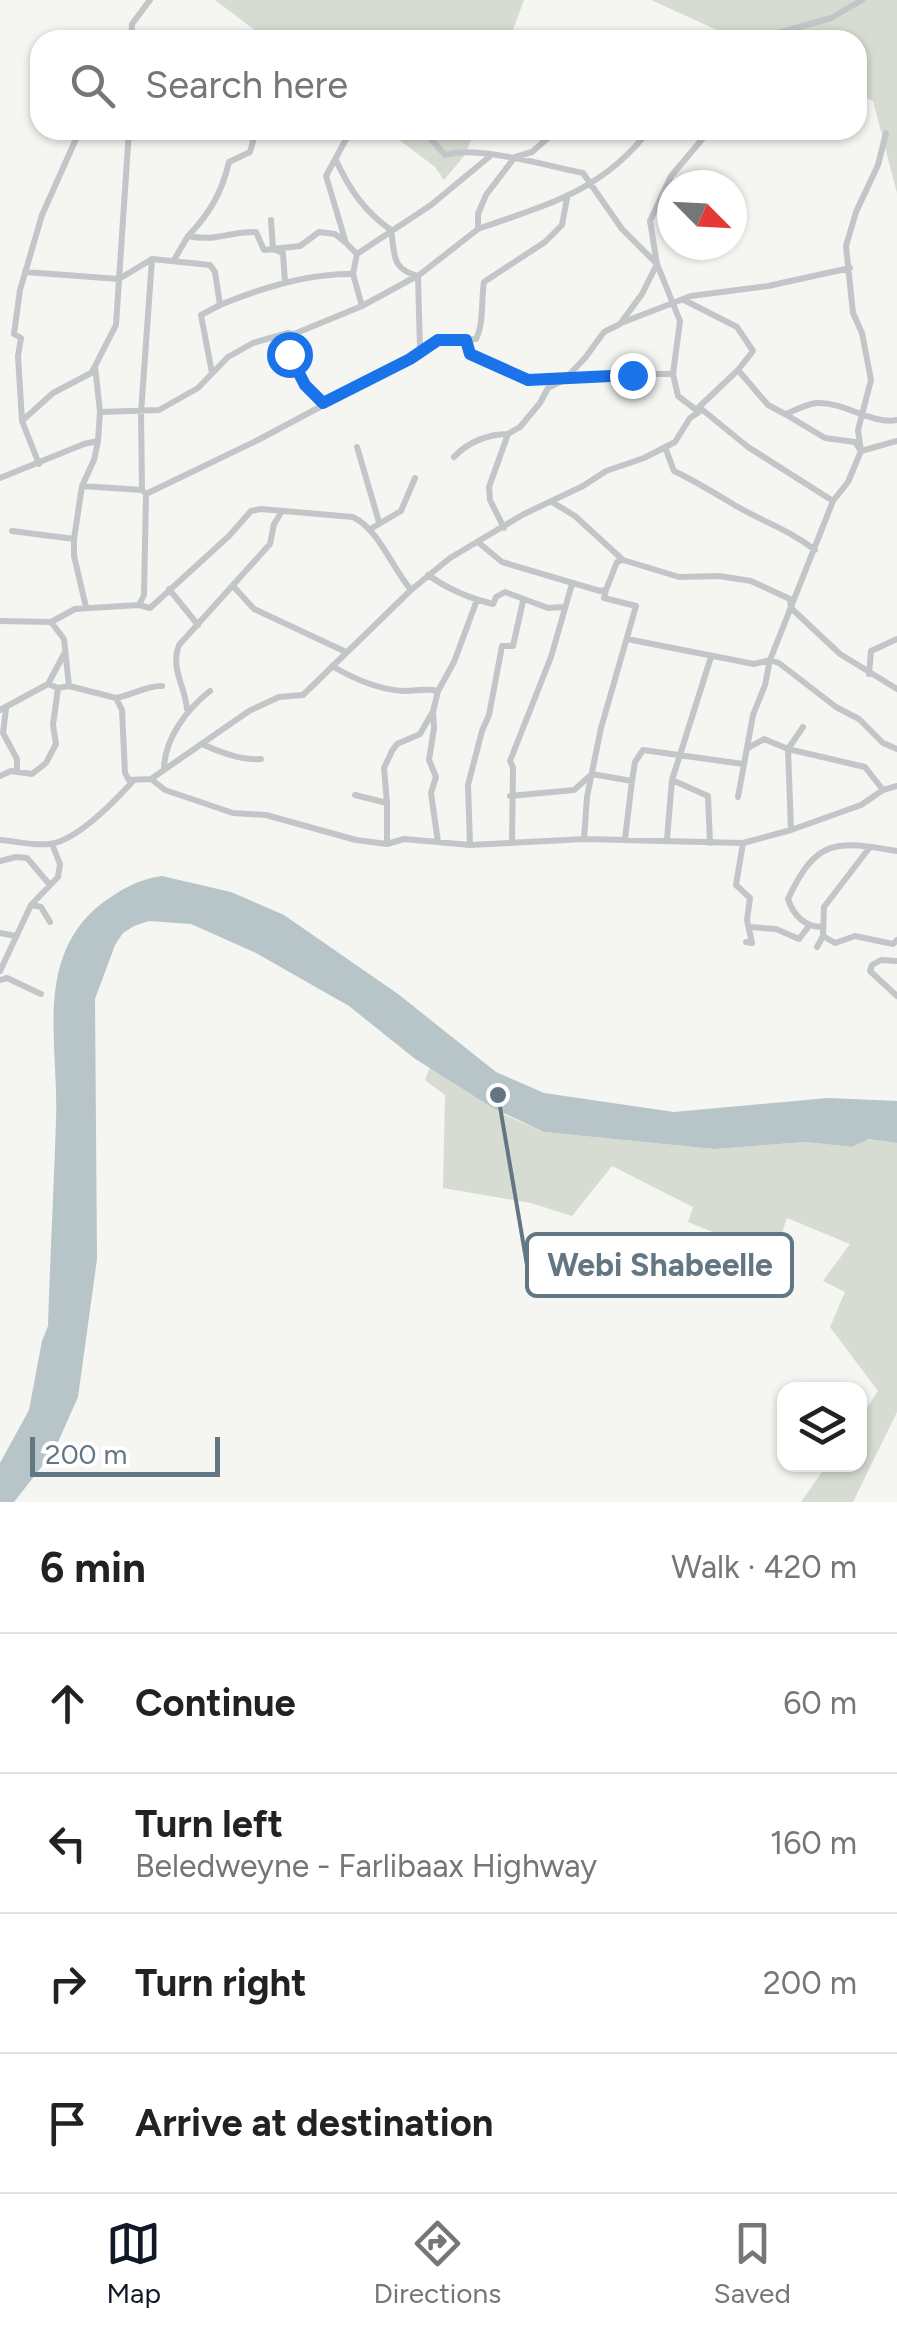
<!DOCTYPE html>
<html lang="en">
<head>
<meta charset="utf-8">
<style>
  :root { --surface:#fff; --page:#f2f2f2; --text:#222; --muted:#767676; --line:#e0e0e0; --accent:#111827 }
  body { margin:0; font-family:Figtree,sans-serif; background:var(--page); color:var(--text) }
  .controls { position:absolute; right:30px; bottom:30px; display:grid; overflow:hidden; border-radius:20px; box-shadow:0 2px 8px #0004 }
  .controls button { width:90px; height:90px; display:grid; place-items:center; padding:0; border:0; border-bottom:2px solid var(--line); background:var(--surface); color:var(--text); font:50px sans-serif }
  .compass { position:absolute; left:657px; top:170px; width:90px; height:90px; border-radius:50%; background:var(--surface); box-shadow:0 2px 8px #0004; rotate:114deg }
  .scale { position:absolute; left:30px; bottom:25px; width:190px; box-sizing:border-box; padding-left:10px; border:5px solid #637683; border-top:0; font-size:28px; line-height:35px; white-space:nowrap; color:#637683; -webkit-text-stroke:8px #fff; paint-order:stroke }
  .stop { position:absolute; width:30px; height:30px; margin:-22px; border:8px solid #1a73e8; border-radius:50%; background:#fff }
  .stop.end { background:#1a73e8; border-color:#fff; box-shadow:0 2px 10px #0008 }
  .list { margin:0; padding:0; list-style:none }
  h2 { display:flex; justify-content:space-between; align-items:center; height:130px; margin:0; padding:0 40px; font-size:42px }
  h2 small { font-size:32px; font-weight:400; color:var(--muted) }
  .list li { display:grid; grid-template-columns:65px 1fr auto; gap:30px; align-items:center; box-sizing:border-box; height:140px; padding:0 40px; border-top:2px solid var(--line) }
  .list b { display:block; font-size:38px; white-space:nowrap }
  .list p { margin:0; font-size:32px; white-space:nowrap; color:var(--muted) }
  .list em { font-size:32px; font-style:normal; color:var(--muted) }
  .icon { flex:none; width:55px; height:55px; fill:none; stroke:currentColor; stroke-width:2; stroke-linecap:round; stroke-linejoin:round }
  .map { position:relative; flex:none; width:897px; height:1502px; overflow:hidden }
  .search { position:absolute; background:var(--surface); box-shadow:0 2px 8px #0004; left:30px; right:30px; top:30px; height:110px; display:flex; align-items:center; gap:25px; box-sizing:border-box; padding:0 35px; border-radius:30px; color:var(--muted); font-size:38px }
  .sheet { height:690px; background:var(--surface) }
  nav { display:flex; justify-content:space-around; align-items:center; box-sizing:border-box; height:140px; border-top:2px solid var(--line); background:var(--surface); font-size:28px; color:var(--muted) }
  nav a { display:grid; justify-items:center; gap:5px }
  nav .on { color:var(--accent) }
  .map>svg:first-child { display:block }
</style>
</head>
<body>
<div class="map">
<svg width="897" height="1502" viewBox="0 0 897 1502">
  <rect width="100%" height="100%" fill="#f5f5f1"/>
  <path fill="#d6dcd2" d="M215,0H524L509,40H268Z
    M651,0H897V193L873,101L857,93V40H739Z
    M386,130H475L465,155L444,180L435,167Z
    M430,1067L505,1115L544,1132L714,1149L806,1142L852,1147L869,1139L897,1143V1412L853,1502H801L827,1465L860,1464V1418L878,1391L830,1327L845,1292L823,1281L850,1244L787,1218L774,1257L688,1222L693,1207L612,1166L572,1216L531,1203L443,1188L445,1095L425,1080Z"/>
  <path fill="#b7c5c8" d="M162,876L231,892L284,915L398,994L496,1072L544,1093L674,1112L828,1098L897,1101V1143L869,1139L852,1147L806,1142L714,1149L544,1132L493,1108L414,1058L349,1006L256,953L191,924L149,921L134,926L123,933L115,945L95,999L97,1259L78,1397L54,1451L14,1502H0V1463L29,1410L42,1341L48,1326C50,1257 54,1188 56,1119C59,1045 33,958 101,904C120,890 138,879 162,876Z"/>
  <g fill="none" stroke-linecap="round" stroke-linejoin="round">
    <path stroke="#c2c6c9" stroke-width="6" d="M131,40L132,24L150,0
      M766,40L778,33L831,18L862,0
      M423,130L445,155C477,145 548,166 583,173L622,229L657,264L680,321L673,374L678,396L699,412V407L748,447L833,501
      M886,133L878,165L856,212L846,246L853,313L862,333L871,380L858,430L861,451L855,442L825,438L785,414C794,411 806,404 816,403C844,401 871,425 897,420
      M336,160C349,189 365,212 391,230C395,255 391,269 418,276
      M271,220L273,249L283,253L285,283
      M478,229C546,205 603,191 649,130
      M189,235C210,213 222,192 229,162L250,152L256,130
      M357,254L431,205L489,157
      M174,260L188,236C218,242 229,231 256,232L264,250L300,246L319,232L335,234L346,243
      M25,272L119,279L152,259L210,265L215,272L220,305L201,315L212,373
      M684,300L737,327L753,351L738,370L768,405L785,414
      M220,305C261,288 307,273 353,274
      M362,306L417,276
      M621,323L691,296L768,286L850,268
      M294,334L362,306L353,274L357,254L346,243L326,176L351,130
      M466,340L476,339C484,324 481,300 484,282L545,242L562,225L567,198
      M420,349L437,340H466L471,354L528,380L606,374H673
      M699,407L738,370
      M100,412L159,410L198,388L228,357L253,343L288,333L294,334L298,341L289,354L305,385L323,403
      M23,420L53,393L91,373L95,366
      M98,441L100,412L95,366L116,325L129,130
      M357,447L379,522
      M665,447L674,471C697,482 716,494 738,507C764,522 791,531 815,550
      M454,457C468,442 488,434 508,434
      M39,464L22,421L18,356L21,338L14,334L20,290L42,215L80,130
      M0,478L84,444L98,441L94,460L82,486L74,539V556L86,607
      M82,486L142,490
      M146,494L142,490L141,413L152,259
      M552,502L575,516L623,560
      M372,528L401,511L415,478
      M504,528L490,500L489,487L508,434L520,427L540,403L548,388L564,380L585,358L604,332L620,324L642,294L657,264L650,221L671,176L710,130
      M12,531L74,539
      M478,542L502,562L600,591L606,590L617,562L623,560L679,577L719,576L751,581L790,599L791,608L840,654L897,689
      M428,575C449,590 468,598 493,604L496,597L505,592L548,608L564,607
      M233,586L254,609L346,652
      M169,589L198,625
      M139,605L150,608L229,536L251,511L261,509L353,517C379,530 391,566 411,590
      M0,621L51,622L75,609L139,605L144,595L146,494L258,440L410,359L420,349L418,276L478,229V214L486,195L515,157L532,152L557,130
      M51,622L64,639L69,686L116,698L122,710L125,773L129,780L151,779L165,790L233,813L266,815L356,840L387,844L404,839L470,845L584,839L743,843L791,830L861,805L883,790L897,786
      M627,639L754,664L770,660L779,663L836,707L859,719L883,743L897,749
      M332,666C354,679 378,690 405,691C417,691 425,688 438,691
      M869,674L871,651L897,639
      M48,684L64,654
      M116,698C133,695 147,685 162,686
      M6,709L3,733L17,759V772
      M187,709C185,686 170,668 179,645L270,544L274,524L281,513
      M0,710L48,684L58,688L69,686
      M204,745C219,752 244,761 261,759
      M748,748L764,739L788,749L865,767L883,790
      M164,770C164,739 187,709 210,691
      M0,776L11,771L32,774L46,763L56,744L53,725L58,688
      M151,779L249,711L279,697L303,695L411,590L450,558L524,514L583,486L606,471L644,458L675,442L690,418L699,412
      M672,780L708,796L710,843
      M355,795L387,803L384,768L392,751L397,744L420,734L432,713
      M510,796L574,790L592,774L632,781L635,762L643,750L743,764
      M738,797L753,715L765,685L770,660L833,501L848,482L861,451L897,441
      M387,803V844
      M791,830L788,749L803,727
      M584,839L587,797L601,728L636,606L604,598L606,590
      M625,839L632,781
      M667,839L672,780L711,657
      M0,840C16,841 33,846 49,844C77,841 114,802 133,781L130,780
      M438,842L431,793L436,777L429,760L434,728L433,712L438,691L454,662L477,600
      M512,843L513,767L510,761L551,657L572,584
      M743,843L736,885L750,898L747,920L752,943L746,942
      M470,845L468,785L482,731L489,715L502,646H513L523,601
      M0,861L16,857L27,858L50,885
      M32,905L41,907L50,922
      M750,927L776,929L799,939L809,926
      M822,927C805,927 793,915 788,899C816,839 835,840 897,851
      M0,933L16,936
      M823,936L835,943L855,936L893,944L897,940
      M817,947L823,936L824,907L870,847
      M896,961L881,960L872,965L870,971L897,996
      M0,971L31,905L58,877L60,864L52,844
      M0,980L7,978L41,994"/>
  </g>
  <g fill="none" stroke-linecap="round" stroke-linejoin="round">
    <path stroke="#1a73e8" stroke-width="12" d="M289,354L305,385L323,403L410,359L438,340H466L470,354L528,380L632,375"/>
  </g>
  <path fill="none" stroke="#637683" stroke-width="4" d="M498 1095L527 1265"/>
  <circle fill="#637683" stroke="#fff" stroke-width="4" cx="498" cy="1095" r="10"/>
  <rect fill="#fff" stroke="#637683" stroke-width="4" x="527" y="1234" width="265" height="62" rx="10"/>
  <g font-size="32" text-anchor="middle" font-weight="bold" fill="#637683">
    <text x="660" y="1276">Webi Shabeelle</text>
  </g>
</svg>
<div class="controls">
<button><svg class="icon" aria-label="layers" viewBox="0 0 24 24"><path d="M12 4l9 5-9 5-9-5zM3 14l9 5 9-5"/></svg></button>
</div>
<svg class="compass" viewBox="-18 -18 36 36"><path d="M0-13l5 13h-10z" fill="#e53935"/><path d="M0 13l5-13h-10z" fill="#767676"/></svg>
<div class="scale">200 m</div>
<div class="stop" style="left:289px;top:354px"></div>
<div class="stop end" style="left:632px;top:375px"></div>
<div class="search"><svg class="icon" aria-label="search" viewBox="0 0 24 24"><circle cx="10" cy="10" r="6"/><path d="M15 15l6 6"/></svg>Search here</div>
</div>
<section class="sheet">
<h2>6 min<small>Walk · 420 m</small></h2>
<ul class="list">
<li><svg class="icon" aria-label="ahead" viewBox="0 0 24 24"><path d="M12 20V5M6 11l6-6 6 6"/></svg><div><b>Continue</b></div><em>60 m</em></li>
<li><svg class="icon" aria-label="left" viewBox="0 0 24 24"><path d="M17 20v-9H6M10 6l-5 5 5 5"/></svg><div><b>Turn left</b><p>Beledweyne - Farlibaax Highway</p></div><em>160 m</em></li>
<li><svg class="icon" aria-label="right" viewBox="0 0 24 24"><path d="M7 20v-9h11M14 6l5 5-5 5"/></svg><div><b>Turn right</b></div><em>200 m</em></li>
<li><svg class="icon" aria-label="arrive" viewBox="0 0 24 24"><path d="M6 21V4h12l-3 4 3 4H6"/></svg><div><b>Arrive at destination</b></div></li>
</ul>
</section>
<nav>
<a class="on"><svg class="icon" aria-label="map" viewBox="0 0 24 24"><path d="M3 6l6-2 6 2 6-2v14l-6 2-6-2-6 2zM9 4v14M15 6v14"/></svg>Map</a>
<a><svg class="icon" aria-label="directions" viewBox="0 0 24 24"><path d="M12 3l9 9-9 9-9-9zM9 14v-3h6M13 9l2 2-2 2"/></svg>Directions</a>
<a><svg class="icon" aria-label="saved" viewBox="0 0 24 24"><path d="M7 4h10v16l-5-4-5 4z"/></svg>Saved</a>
</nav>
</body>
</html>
